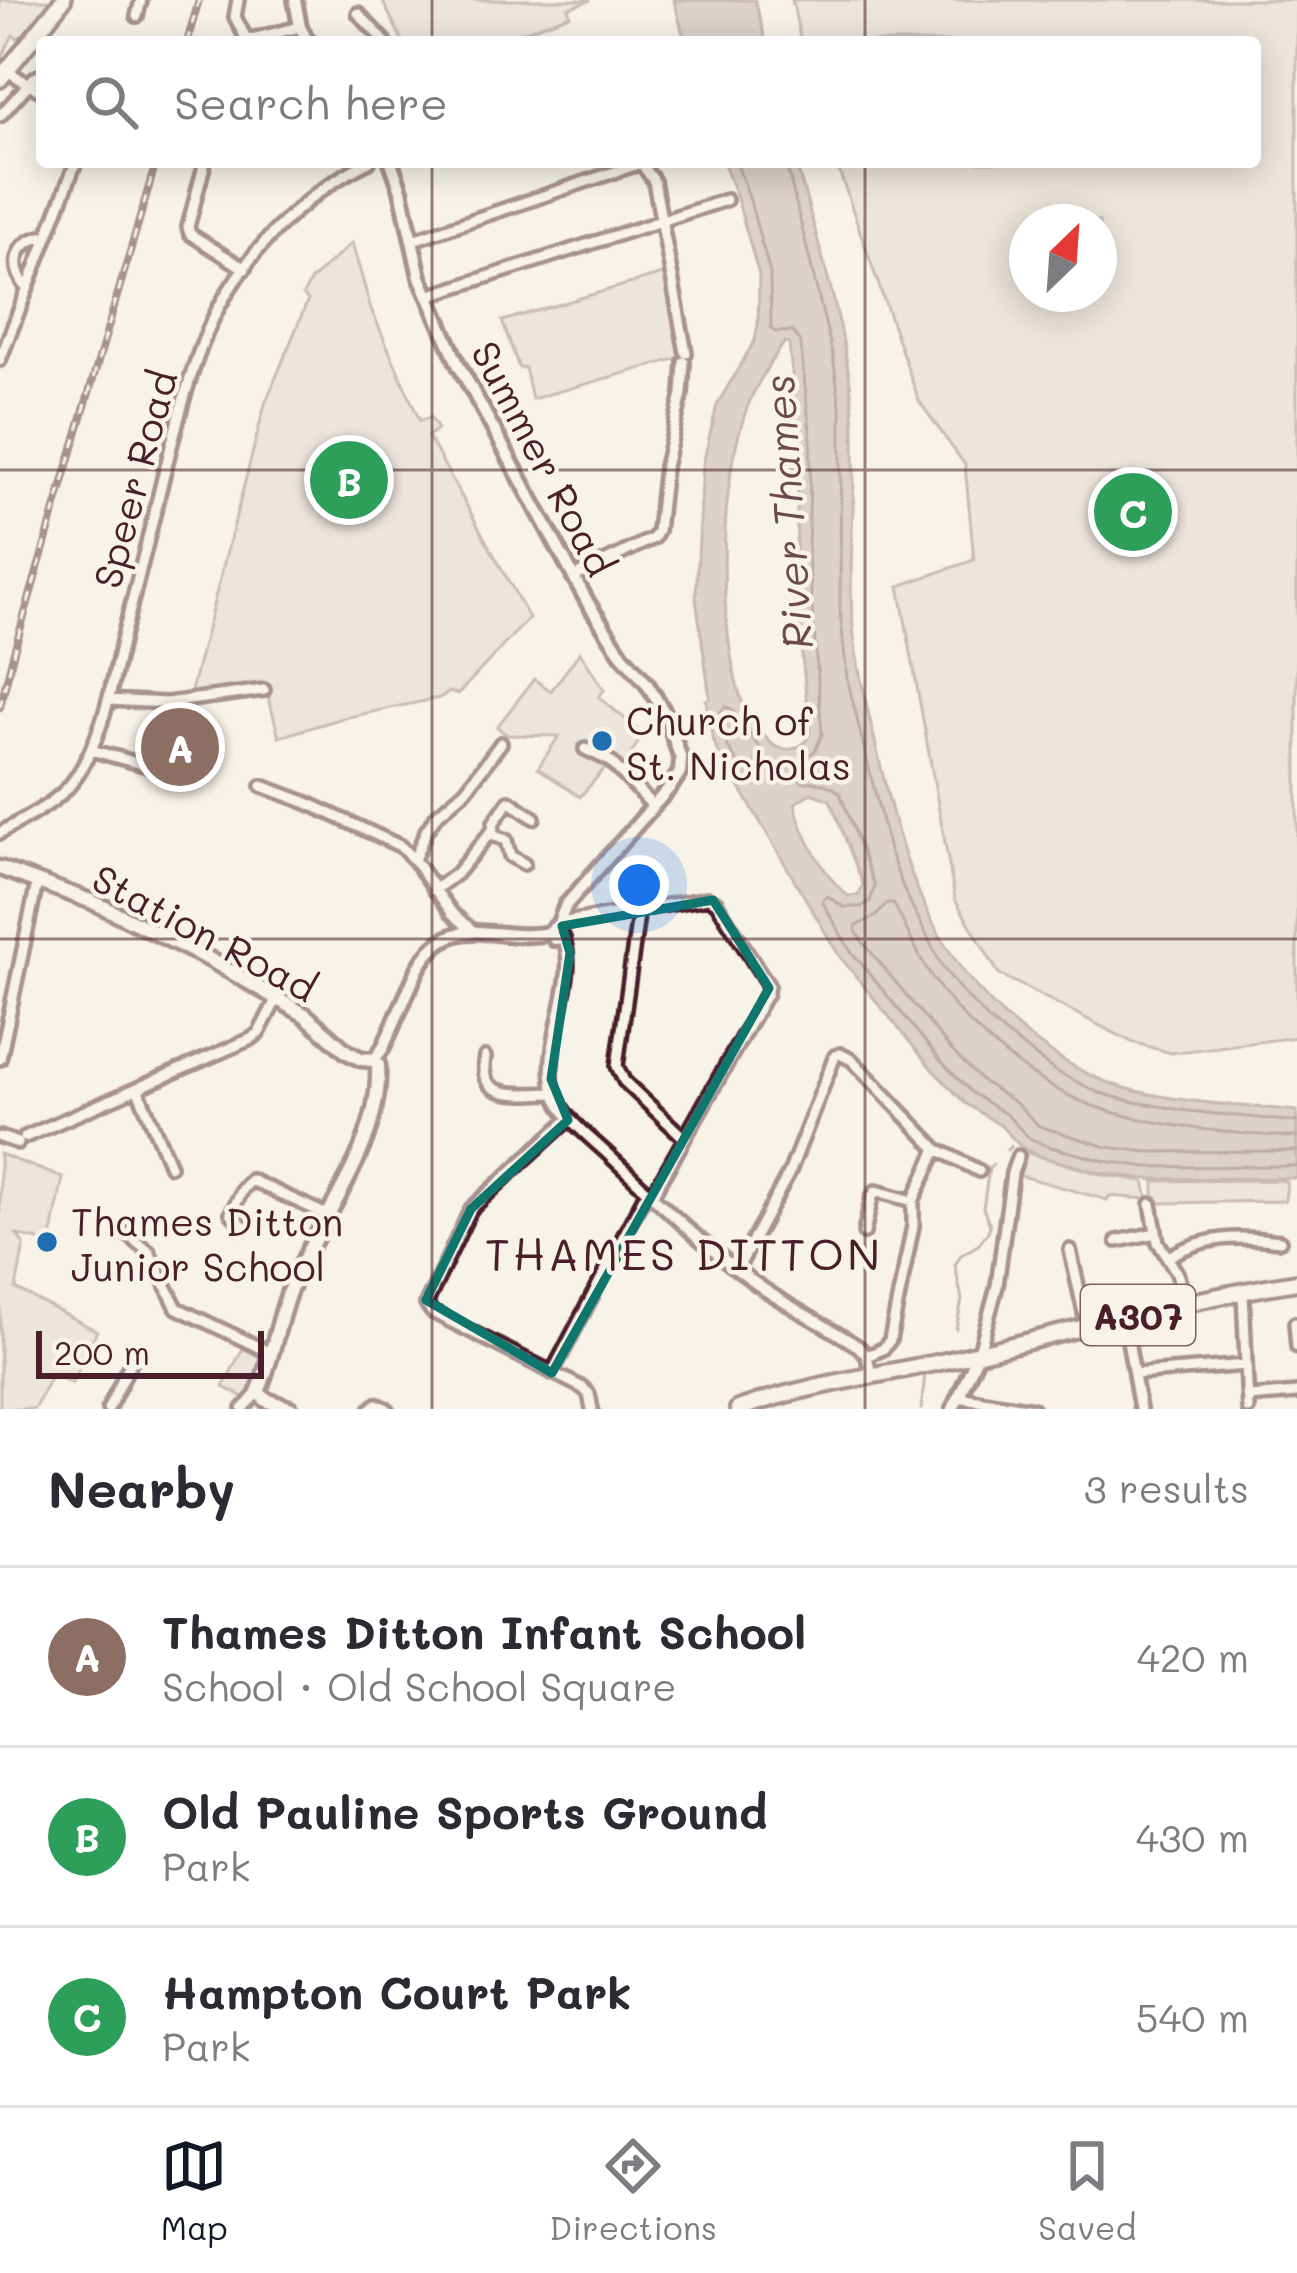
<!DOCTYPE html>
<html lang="en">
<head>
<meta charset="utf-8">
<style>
  :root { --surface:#fff; --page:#f7f7f7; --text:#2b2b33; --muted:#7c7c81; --line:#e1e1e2; --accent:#111827 }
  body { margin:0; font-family:Mali,sans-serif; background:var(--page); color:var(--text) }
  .compass { position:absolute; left:1009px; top:204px; width:108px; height:108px; border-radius:50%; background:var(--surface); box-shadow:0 6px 30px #0003; rotate:25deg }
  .scale { position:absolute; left:36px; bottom:30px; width:228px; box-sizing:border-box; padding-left:12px; border:6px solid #4a1f2b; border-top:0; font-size:33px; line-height:42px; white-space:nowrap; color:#4a1f2b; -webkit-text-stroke:9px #f7f3e8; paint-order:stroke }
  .you { position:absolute; left:639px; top:885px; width:42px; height:42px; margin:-30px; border:9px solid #fff; border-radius:50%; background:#1a73e8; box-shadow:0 0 0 18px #1a73e833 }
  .badge { display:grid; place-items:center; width:78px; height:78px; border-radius:50%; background:var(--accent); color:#fff; font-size:39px; font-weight:700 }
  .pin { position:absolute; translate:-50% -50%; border:6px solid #fff; box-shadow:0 3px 12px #0006 }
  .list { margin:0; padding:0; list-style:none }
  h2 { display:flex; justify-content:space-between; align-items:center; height:156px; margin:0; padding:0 48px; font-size:51px }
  h2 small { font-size:39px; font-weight:400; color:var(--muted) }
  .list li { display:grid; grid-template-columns:78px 1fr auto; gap:36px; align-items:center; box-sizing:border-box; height:180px; padding:0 48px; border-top:3px solid var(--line) }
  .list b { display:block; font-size:45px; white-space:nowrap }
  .list p { margin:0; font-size:39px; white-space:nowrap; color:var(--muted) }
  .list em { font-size:39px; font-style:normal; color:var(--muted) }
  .icon { flex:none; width:66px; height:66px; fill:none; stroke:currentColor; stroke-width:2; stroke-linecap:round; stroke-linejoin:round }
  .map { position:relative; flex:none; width:1297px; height:1409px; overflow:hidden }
  .search { position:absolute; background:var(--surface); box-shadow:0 6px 30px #0003; left:36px; right:36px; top:36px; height:132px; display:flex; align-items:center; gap:30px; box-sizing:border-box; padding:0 42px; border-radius:12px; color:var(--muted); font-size:45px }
  .sheet { height:696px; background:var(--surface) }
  nav { display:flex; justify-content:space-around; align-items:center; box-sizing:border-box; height:168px; border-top:3px solid var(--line); background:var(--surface); font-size:33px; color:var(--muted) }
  nav a { display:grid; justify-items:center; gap:6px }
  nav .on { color:var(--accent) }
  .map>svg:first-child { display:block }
</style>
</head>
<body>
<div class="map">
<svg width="1297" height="1409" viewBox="0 0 1297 1409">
  <rect width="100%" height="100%" fill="#f7f3e8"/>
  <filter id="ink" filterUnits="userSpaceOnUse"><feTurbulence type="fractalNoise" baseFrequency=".00833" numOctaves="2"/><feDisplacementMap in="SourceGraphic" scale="24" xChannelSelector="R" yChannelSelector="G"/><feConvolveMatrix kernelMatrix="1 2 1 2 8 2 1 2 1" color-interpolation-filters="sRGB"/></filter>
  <g filter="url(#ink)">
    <path fill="#ded4cc" stroke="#947a7c" stroke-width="3" fill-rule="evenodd" d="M0,0H50L27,33L17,38L13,35L0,60Z
      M382,0H591L568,8L570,15L494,42H403Z
      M792,0H1297V1037L1171,1053L1132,1042L999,974L955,899L899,586L974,560L965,465L919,401L836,162H1255V42H801ZM1027,222H1099V294H1027Z
      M352,243L371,309L420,421L430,417L438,429L428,436L529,618L458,694L450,692L439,698L343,718L279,737L268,695L257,696L251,684L190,695L265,404L308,300L303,295L311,280Z
      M666,273L683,357L532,399L525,368H519L502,321Z
      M580,652L604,690L599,697L643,734L618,776L605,768L580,797L538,768L559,736L507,735L497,727L534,679L551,691Z
      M1025,1152L1103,1175L1144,1181L1148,1199L1109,1196L1107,1200L1018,1175Z
      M0,1154L63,1178L50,1243L17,1235L24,1245L16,1289L97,1331L72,1383L52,1374L34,1409H0Z
      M1281,1180L1287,1182L1285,1201L1160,1203L1154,1193V1181Z
      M243,1348L258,1356C264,1371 253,1386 245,1398L223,1387Z"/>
    <path fill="#bcaaa7" stroke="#8e7275" stroke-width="3" fill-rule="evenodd" d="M674,0H755L766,42H685Z
      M723,162H796C817,241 847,330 853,411C858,477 848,545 852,612C854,658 866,701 876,746C902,859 927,956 1022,1031C1046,1050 1071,1067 1099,1079C1151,1102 1240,1105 1297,1111V1178L1147,1179L1102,1173L1043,1157L1021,1147L1000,1125L965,1103L932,1069L840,957L733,776C713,752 710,730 706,700L710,698L696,598L703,464L717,405L755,340L758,325L759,275L737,198ZM785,342L789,344L799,440L796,553L799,626L810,734C804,749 786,754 772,744C764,737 744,709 741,699C718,623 719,499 742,423C750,395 767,365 785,342ZM811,793L830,800L863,884L859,895L848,896C825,877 800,833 795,803Z"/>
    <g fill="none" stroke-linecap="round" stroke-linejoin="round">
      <path stroke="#78575d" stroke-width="3" d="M736,162L748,194L770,273L771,328L775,332L792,331L800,341L811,440L808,553L822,734L815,751L800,761L798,778L802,782C815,781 831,784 840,793L875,886L870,901L861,907H844L827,896L822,901L850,950L941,1061L972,1093L1007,1115L1029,1138L1047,1146L1105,1161L1147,1167L1297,1166
        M786,162L833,356L841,413L840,611L847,678L889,850L904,890L942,966L962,992L991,1022L1055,1071L1097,1092L1129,1101L1188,1111L1297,1122
        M725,707L731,709L760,748L754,769L751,773C729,761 723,737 720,713Z
        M1297,1137C1239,1135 1151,1126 1096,1107C1037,1087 966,1029 932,977C916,954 907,927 893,903H887L876,916L856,926V931L862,941L952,1051L982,1081L1016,1103L1039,1126L1107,1147L1148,1152L1297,1151"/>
      <path stroke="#8e7275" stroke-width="3" d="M1007,1150L1011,1146
        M956,1329L962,1300L955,1265L961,1255L978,1245L988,1232L990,1225L983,1208L989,1168L993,1164
        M921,1409L925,1375"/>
      <g stroke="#4a1f2b" stroke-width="18">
        <path id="minor" d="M238,0L235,17L247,40L300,27
          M358,13L385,42
          M137,16L141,0
          M609,42L610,40
          M7,71L42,92
          M0,116L34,78L42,75
          M205,162L188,227L190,234L245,269
          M641,163L654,181L686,353
          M413,240L644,162
          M27,288C8,264 16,241 46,236
          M428,296L726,200
          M0,360L76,162
          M573,577L654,538L658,531L665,467L682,394L684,362
          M108,700L167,703L264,690
          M585,749L610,761L652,805
          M91,750L173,773
          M262,786L305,802L400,846L414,860L452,913L474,932
          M0,833C24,818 57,804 74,780C104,737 112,683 124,633C137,583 150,532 162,482C175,431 187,380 207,332C237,262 299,195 369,162
          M492,833L494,822L509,801L534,818
          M414,860L426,831L436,816L466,790L501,743
          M434,890L456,874L489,834L506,840L510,856L524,864
          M639,908L617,1066L624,1081L683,1137
          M562,926L566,922L708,898L716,902L768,985L767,993L652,1196
          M563,938C581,976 541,1045 554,1091C562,1119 593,1139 613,1159C660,1203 705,1248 758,1285C790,1308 826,1325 859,1347L867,1356L871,1375
          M485,1057C476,1103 524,1093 554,1093
          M0,1059L37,883
          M138,1090L170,1166
          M570,1118L471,1209L426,1304L432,1312L583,1388L589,1394L592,1409
          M0,1137L18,1143
          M25,1137L251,1039L259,1033L277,998
          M1151,1204L1158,1242L1177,1273L1186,1304
          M245,1228L231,1213L243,1189L251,1180L327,1215
          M126,1233L149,1252L177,1308L271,1353
          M864,1233L872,1197L876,1191L913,1201
          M1117,1241L1156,1233
          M1070,1250L1087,1326
          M1168,1257C1205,1235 1239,1236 1280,1241
          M737,1270L790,1171L835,1056L840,1054L852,1060L937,1149L979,1171
          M1243,1292L1248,1409
          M1124,1318L1140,1409
          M1295,1323L1297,1347
          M979,1352L997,1286L1012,1173L1018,1156
          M867,1356L883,1349L890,1340L913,1226V1201L937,1149
          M552,1373L647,1191
          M1134,1374L1246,1365
          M958,1397L1033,1409
          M1248,1397L1297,1393
          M108,1409L132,1360
          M243,1409L258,1392
          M371,1409L377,1404L387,1409"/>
      </g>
      <g stroke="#4a1f2b" stroke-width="20">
        <path id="tertiary" d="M295,0L300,27L308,42
          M391,162L401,190L420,277L458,364L588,603L622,655L647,684L666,715L681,759L680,772L671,786L566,905L558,925L550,931L554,939L563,938
          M374,1060L383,1048L418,969C453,907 496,944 550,933
          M953,1409L979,1352"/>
      </g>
      <g stroke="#4a1f2b" stroke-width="21">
        <path id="secondary" d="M0,868L93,902L209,959L305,1015L347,1052L361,1059L374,1060L378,1065C382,1148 318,1219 289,1292C277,1325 272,1360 258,1392L266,1400L291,1409"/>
      </g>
      <g stroke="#4a1f2b" stroke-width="22">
        <path id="primary" d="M738,1409C808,1384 882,1375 954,1359C1068,1333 1181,1300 1297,1282"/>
      </g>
      <g stroke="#4a1f2b" stroke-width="22">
        <path id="trunk" d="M0,79L63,0"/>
      </g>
      <use href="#minor" stroke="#f7f3e8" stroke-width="9"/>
      <use href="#tertiary" stroke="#f7f3e8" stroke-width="10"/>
      <use href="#secondary" stroke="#f7f3e8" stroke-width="12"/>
      <use href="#primary" stroke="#f7f3e8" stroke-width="14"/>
      <use href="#trunk" stroke="#f7f3e8" stroke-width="14"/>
      <g stroke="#4a1f2b" stroke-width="8">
        <path id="rail" d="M187,42L199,0
          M0,707L14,651L156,162"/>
      </g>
      <use href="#rail" stroke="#f7f3e8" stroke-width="3" stroke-dasharray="9" stroke-linecap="butt"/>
    </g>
  </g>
  <path d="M0 0H1297V1409H0ZM713,900L769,988L552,1373L426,1300L471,1209L568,1120L551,1079L570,953L562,926Z" fill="#f7f3e8" fill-opacity=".55" fill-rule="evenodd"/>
  <path fill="none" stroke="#0f766e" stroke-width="9" stroke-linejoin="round" d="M713,900L769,988L552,1373L426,1300L471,1209L568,1120L551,1079L570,953L562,926Z"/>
  <path fill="none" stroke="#4a1f2b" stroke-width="3" stroke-opacity="0.55" d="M432,0V42M865,0V42M432,162V1409M865,162V1409M0,470H1297M0,939H1297"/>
  <g fill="#1f6fb2" stroke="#f7f3e8" stroke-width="4.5">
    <circle cx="602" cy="741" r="12"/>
    <circle cx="47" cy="1242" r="12"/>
  </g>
  <g text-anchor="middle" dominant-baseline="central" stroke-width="9" stroke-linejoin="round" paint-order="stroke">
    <rect fill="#f7f3e8" stroke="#7e5f64" stroke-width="3" x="1081" y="1285" width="114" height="60" rx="9"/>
    <g font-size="36" font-weight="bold" fill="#4a1f2b">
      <text x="1138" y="1315">A307</text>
    </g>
    <g font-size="39" fill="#4a1f2b" stroke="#f7f3e8">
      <text transform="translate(544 458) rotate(62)">Summer Road</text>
      <text transform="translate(134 479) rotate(-75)">Speer Road</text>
      <text transform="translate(205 932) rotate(28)">Station Road</text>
    </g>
    <g font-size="39" fill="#4a1f2b" stroke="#f7f3e8" text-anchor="start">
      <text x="626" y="719">Church of<tspan x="626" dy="45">St. Nicholas</tspan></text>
      <text x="71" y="1220">Thames Ditton<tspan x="71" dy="45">Junior School</tspan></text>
    </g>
    <g font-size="42" font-style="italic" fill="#6c4950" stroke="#f7f3e8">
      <text transform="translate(787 512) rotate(-94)">River Thames</text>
    </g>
    <g font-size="45" letter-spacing="3" fill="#4a1f2b" stroke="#f7f3e8">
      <text x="684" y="1253">THAMES DITTON</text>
    </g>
  </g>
</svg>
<svg class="compass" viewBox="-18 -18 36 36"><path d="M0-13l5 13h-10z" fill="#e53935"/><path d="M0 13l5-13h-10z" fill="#7c7c81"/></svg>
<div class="scale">200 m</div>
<div class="you"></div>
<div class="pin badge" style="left:180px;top:747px;background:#8d6e63">A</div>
<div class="pin badge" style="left:349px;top:480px;background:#2e9e5b">B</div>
<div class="pin badge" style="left:1133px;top:512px;background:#2e9e5b">C</div>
<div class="search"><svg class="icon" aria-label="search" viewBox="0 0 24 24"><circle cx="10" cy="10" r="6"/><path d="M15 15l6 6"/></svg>Search here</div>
</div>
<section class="sheet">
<h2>Nearby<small>3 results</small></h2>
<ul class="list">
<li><span class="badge" style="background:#8d6e63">A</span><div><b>Thames Ditton Infant School</b><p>School · Old School Square</p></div><em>420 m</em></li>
<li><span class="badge" style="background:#2e9e5b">B</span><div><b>Old Pauline Sports Ground</b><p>Park</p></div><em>430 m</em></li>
<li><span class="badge" style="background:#2e9e5b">C</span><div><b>Hampton Court Park</b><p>Park</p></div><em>540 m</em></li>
</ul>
</section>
<nav>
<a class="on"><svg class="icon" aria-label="map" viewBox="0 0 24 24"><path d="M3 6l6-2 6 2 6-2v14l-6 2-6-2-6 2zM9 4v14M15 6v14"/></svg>Map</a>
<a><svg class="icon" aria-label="directions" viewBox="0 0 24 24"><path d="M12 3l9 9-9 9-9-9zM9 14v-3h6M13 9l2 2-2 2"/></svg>Directions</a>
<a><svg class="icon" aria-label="saved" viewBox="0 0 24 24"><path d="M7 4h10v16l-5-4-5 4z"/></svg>Saved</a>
</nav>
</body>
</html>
